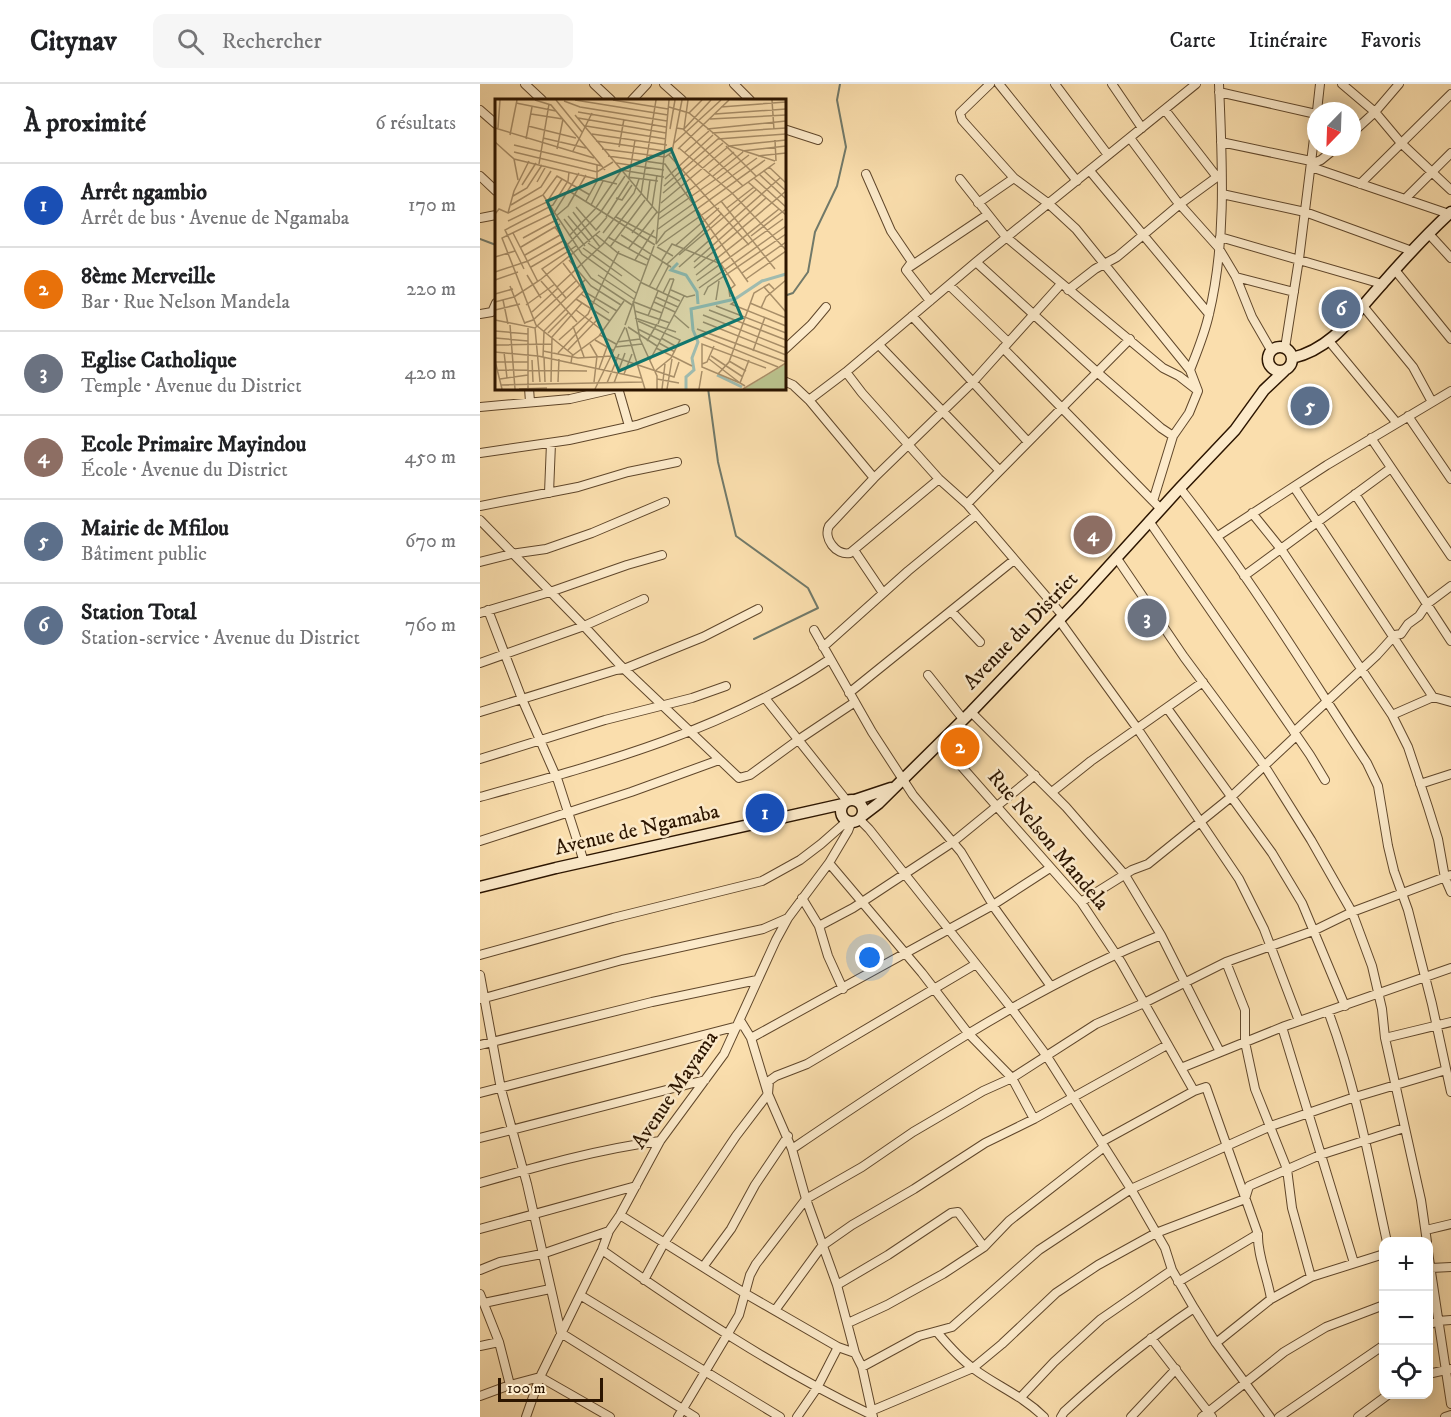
<!DOCTYPE html>
<html lang="fr">
<head>
<meta charset="utf-8">
<style>
  :root { --surface:#fff; --page:#f6f6f6; --text:#202124; --muted:#757577; --line:#e0e0e0; --accent:#8f2418 }
  body { margin:0; font-family:"IM FELL DW Pica",serif; background:var(--page); color:var(--text) }
  .controls { position:absolute; right:18px; bottom:18px; display:grid; overflow:hidden; border-radius:12px; box-shadow:0 3px 15px #0003 }
  .controls button { width:54px; height:54px; display:grid; place-items:center; padding:0; border:0; border-bottom:2px solid var(--line); background:var(--surface); color:var(--text); font:30px sans-serif }
  .compass { position:absolute; left:827px; top:18px; width:54px; height:54px; border-radius:50%; background:var(--surface); box-shadow:0 3px 15px #0003; rotate:203deg }
  .scale { position:absolute; left:18px; bottom:15px; width:105px; box-sizing:border-box; padding-left:6px; border:3px solid #2c1500; border-top:0; font-size:16px; line-height:21px; white-space:nowrap; color:#2c1500; -webkit-text-stroke:4px #fceaca; paint-order:stroke }
  .you { position:absolute; left:390px; top:874px; width:21px; height:21px; margin:-15px; border:4px solid #fff; border-radius:50%; background:#1a73e8; box-shadow:0 0 0 9px #1a73e833 }
  .badge { display:grid; place-items:center; width:39px; height:39px; border-radius:50%; background:var(--accent); color:#fff; font-size:20px; font-weight:700 }
  .pin { position:absolute; translate:-50% -50%; border:3px solid #fff; box-shadow:0 2px 6px #0006 }
  .list { margin:0; padding:0; list-style:none }
  h2 { display:flex; justify-content:space-between; align-items:center; height:78px; margin:0; padding:0 24px; font-size:26px }
  h2 small { font-size:20px; font-weight:400; color:var(--muted) }
  .list li { display:grid; grid-template-columns:39px 1fr auto; gap:18px; align-items:center; box-sizing:border-box; height:84px; padding:0 24px; border-top:2px solid var(--line) }
  .list b { display:block; font-size:22px; white-space:nowrap }
  .list p { margin:0; font-size:20px; white-space:nowrap; color:var(--muted) }
  .list em { font-size:20px; font-style:normal; color:var(--muted) }
  .icon { flex:none; width:33px; height:33px; fill:none; stroke:currentColor; stroke-width:2; stroke-linecap:round; stroke-linejoin:round }
  .map { position:relative; flex:none; width:971px; height:1333px; overflow:hidden }
  header { display:flex; align-items:center; gap:36px; box-sizing:border-box; height:84px; padding:0 30px; background:var(--surface); border-bottom:2px solid var(--line) }
  header strong { font-size:28px }
  nav { display:flex; gap:33px; margin-inline-start:auto; font-size:21px }
  .search { width:420px; height:54px; background:var(--page); display:flex; align-items:center; gap:15px; box-sizing:border-box; padding:0 21px; border-radius:12px; color:var(--muted); font-size:22px }
  main { display:flex }
  aside { flex:1; background:var(--surface) }
  .map>svg:first-child { display:block }
</style>
</head>
<body>
<header>
<strong>Citynav</strong>
<div class="search"><svg class="icon" aria-label="search" viewBox="0 0 24 24"><circle cx="10" cy="10" r="6"/><path d="M15 15l6 6"/></svg>Rechercher</div>
<nav><a>Carte</a><a>Itinéraire</a><a>Favoris</a></nav>
</header>
<main>
<aside>
<h2>À proximité<small>6 résultats</small></h2>
<ul class="list">
<li><span class="badge" style="background:#1a4fb4">1</span><div><b>Arrêt ngambio</b><p>Arrêt de bus · Avenue de Ngamaba</p></div><em>170 m</em></li>
<li><span class="badge" style="background:#e8710a">2</span><div><b>8ème Merveille</b><p>Bar · Rue Nelson Mandela</p></div><em>220 m</em></li>
<li><span class="badge" style="background:#6b7280">3</span><div><b>Eglise Catholique</b><p>Temple · Avenue du District</p></div><em>420 m</em></li>
<li><span class="badge" style="background:#8d6e63">4</span><div><b>Ecole Primaire Mayindou</b><p>École · Avenue du District</p></div><em>450 m</em></li>
<li><span class="badge" style="background:#5c6f8a">5</span><div><b>Mairie de Mfilou</b><p>Bâtiment public</p></div><em>670 m</em></li>
<li><span class="badge" style="background:#5c6f8a">6</span><div><b>Station Total</b><p>Station-service · Avenue du District</p></div><em>760 m</em></li>
</ul>
</aside>
<div class="map">
<svg width="971" height="1333" viewBox="0 0 971 1333">
  <rect width="100%" height="100%" fill="#fadead"/>
  <filter id="stains"><feTurbulence type="fractalNoise" baseFrequency=".00333" numOctaves="4"/><feColorMatrix values="0 0 0 0 .2 0 0 0 0 .09 0 0 0 0 .02 0 0 0 .5 -.17"/></filter>
  <radialGradient id="worn" r=".72"><stop offset=".6" stop-color="#630" stop-opacity="0"/><stop offset="1" stop-color="#630" stop-opacity=".3"/></radialGradient>
  <g fill="none" stroke-linecap="round" stroke-linejoin="round">
    <path stroke="#717969" stroke-width="2" d="M0,155L16,161
      M304,212L313,209L328,188L335,148L357,102L366,63L357,16L360,0
      M228,304L238,378L256,452L328,504L338,524L274,555"/>
    <g stroke="#60472b" stroke-width="10">
      <path id="street" d="M45,0L62,16
        M114,0L131,16
        M184,0L202,16
        M254,0L270,16
        M510,0L480,29L482,36L534,94L569,120L596,145L710,286
        M519,0L597,97
        M575,0L628,71
        M632,0L662,44
        M862,0L895,28L921,59L971,106
        M739,8L836,30
        M152,16L167,0
        M0,26L16,40
        M685,26L737,93
        M837,27L840,0
        M304,45L338,56
        M872,49L895,28L919,0
        M650,54L696,116L738,163L756,193L772,233L791,266
        M741,58L831,77
        M831,80L841,76L857,63
        M831,83L969,130
        M610,87L729,230
        M386,90L411,147L432,178L426,186L450,217
        M0,92L16,107
        M480,95L526,153L683,284L699,292L717,306
        M880,100L971,10
        M742,110L825,128L932,167
        M926,114L971,69
        M498,119L534,94
        M0,134L16,131
        M949,150L971,174
        M740,153L902,200
        M496,178L618,289L681,344L693,352
        M431,182L507,131
        M915,186L971,255
        M756,193L814,208
        M470,202L528,258
        M588,206L615,185L637,173L700,120L741,90
        M883,222L933,283L952,318
        M0,230L12,228L16,219
        M432,232L548,358
        M849,257L916,338
        M399,261L519,386
        M523,264L673,417
        M805,264L819,175L836,38
        M304,266L331,241L346,223
        M366,288L382,309L459,395L487,420L583,532
        M304,297L313,301L329,316L394,394
        M49,304L50,318
        M138,304L149,342
        M329,316L366,288L496,178L716,0
        M0,323L90,315L138,304
        M928,332L971,395
        M891,354L971,472
        M0,369L89,356L157,341L205,325
        M459,395L370,469C356,472 343,454 349,442L394,394L492,299L581,200
        M814,403L953,613L971,618
        M700,404C769,491 826,586 887,679L898,702L908,762L914,787L928,826L952,920L971,1008
        M69,409L71,359
        M875,410L971,557
        M487,420L650,255
        M0,422L98,403L148,388L197,378
        M681,425L673,417L693,352L709,329L718,307L710,286C717,268 725,249 729,230C747,155 742,76 739,0
        M772,429L801,465L912,631L928,663L948,723L958,755L965,794L971,808
        M0,436L104,542L140,581L259,694L270,691L318,656L375,618
        M669,437L830,671L845,696
        M738,452L847,381L971,307
        M374,466L403,509
        M636,473L704,573L784,681L831,756L872,828L892,882L902,925L905,954L941,1116L947,1158
        M0,478L31,470L66,465L112,449L185,418
        M764,492L911,384
        M8,526L42,615L78,697L104,778
        M471,527L500,558
        M0,529L70,508L147,481L182,471
        M579,536L657,644L759,795L784,845L819,937
        M334,546L392,648L433,711L481,768L516,826L570,901
        M343,563L428,487L496,431
        M0,579L104,542L164,515
        M448,591L483,635
        M369,609L534,476
        M285,614L367,717
        M687,624L792,769L822,819L865,922
        M0,628L136,586L144,585L223,553L278,525
        M491,628L586,723L645,791L681,851L740,968
        M912,631L953,613
        M814,648L897,571L915,551L921,550L928,540L939,532L947,520L971,502
        M460,658L601,818L641,878L714,1007
        M0,675L125,636L212,614L246,602
        M940,700L971,690
        M572,708L611,677L723,598
        M0,713C120,680 246,646 350,575
        M380,736L389,745L532,925L566,971L651,1105L685,1164L692,1186L714,1224L736,1259L790,1333
        M0,757L151,708L239,676
        M349,779L442,889L488,949L532,994L554,1035
        M322,814L339,842L348,872L363,905
        M601,818L652,786L668,780L751,713L816,652
        M339,842L373,824L473,758L555,691
        M0,871L133,834L282,797L320,776L341,760L366,738
        M746,878L765,926V958L775,1005L807,1085L812,1124L831,1193
        M0,891L21,1005L47,1100L81,1249L215,1333
        M1,915L142,876L283,845L308,834
        M848,927C876,1002 890,1080 907,1158
        M260,936L271,954L288,1010L312,1065L326,1115L357,1201L375,1269L382,1283L393,1333
        M802,943L874,1179
        M271,954L513,821L570,784
        M905,954L971,938
        M0,961L172,918L277,896
        M701,984L805,942L971,884
        M0,1009L258,942
        M0,1054L225,996
        M621,1058L714,1007L726,1003L778,1150C777,1171 788,1194 791,1215
        M312,1065C430,985 548,905 681,851
        M0,1099C59,1082 119,1065 180,1057
        M140,1131L266,1210L358,1263L375,1269
        M0,1145L156,1102
        M946,1146L971,1140
        M122,1166C210,1228 296,1285 392,1331
        M948,1168L971,1320
        M223,1183L251,1145L275,1101L308,1052
        M951,1184L971,1183
        M0,1186L20,1178L62,1170L129,1147
        M164,1196L184,1159L256,1052L288,1010L289,997L296,992L327,980L496,880
        M698,1198L778,1150
        M357,1201L408,1171L471,1129L478,1128L504,1163
        M0,1210L19,1258L30,1301
        M100,1211L300,1333
        M4,1219L70,1205
        M296,1225L342,1162L372,1141L434,1105L505,1059L554,1035L687,961
        M368,1239L407,1221L463,1190L504,1163L529,1137L624,1063
        M948,1241L958,1237L971,1236
        M457,1248C468,1261 480,1275 494,1285C517,1302 543,1312 564,1333
        M671,1254L732,1333
        M736,1259L791,1215L831,1193L904,1170
        M0,1262L19,1258
        M382,1283L439,1252L472,1243L559,1166L651,1105L791,1042L872,1014L966,986
        M948,1290L971,1285
        M0,1312L30,1301L60,1293L130,1333
        M541,1313L574,1278L621,1235L692,1186
        M391,1327L493,1284L522,1260L576,1209L618,1181L676,1149L765,1115L769,1102L840,1071L924,1044
        M46,1333L60,1293L122,1166L129,1147L140,1131L180,1057L244,970L296,856L308,834L349,779L368,747L371,739
        M198,1333L259,1231L270,1191L276,1180L326,1115L382,1083L433,1048L503,1007L532,994L616,940L664,919L746,878L833,847L872,828L971,791
        M317,1333L337,1304L358,1263
        M581,1333L584,1328C625,1290 668,1255 714,1224
        M651,1333L696,1285
        M722,1333L804,1268L846,1243L904,1221
        M799,1333L904,1261
        M878,1333L909,1310
        M965,1333L971,1331"/>
    </g>
    <g stroke="#2c1500" stroke-width="13">
      <path id="secondary" d="M788 275a12 12 0 1 1 24 0a12 12 0 1 1-24 0Z
        M812,274C853,265 876,228 903,199C925,174 947,150 971,128
        M361 727a11 11 0 1 1 22 0a11 11 0 1 1-22 0Z
        M375,716L411,704
        M382,732L399,719L491,628L599,515L700,404L755,346L784,306L804,287
        M0,803L76,784L363,720"/>
    </g>
    <use href="#street" stroke="#fceaca" stroke-width="8"/>
    <use href="#secondary" stroke="#fceaca" stroke-width="10"/>
  </g>
  <g text-anchor="middle" dominant-baseline="central" stroke-width="5" stroke-linejoin="round" paint-order="stroke">
    <g font-size="21" fill="#2c1500" stroke="#fceaca">
      <text transform="translate(541 547) rotate(-46)">Avenue du District</text>
      <text transform="translate(157 746) rotate(-13)">Avenue de Ngamaba</text>
      <text transform="translate(568 756) rotate(50)">Rue Nelson Mandela</text>
      <text transform="translate(195 1006) rotate(-56)">Avenue Mayama</text>
    </g>
  </g>
  <g transform="translate(15 15)">
    <rect width="291" height="291" fill="#fadead"/>
    <path d="M291,265V290H249Z" fill="#bac28d"/>
    <path fill="none" stroke="#9fbbaf" stroke-width="3" d="M183,164L176,171L191,176L202,193L203,205M222,276L247,288M191,290V278L199,271L197,259L203,243L198,231L196,210L240,200L267,182L291,175"/>
    <path fill="none" stroke="#a88e68" stroke-width="1.5" d="M40,1L56,6L110,71M61,1L87,33M80,1L173,16M118,1L173,10M277,1L279,31M69,2L85,8L172,22M21,4L61,12M174,8L194,14L234,47L291,41M226,8L291,3M83,13L171,28M194,14L207,1M36,15L68,20M220,15L291,10M80,16L163,114M83,19L171,34M215,20L291,16M33,27L81,39M91,27L171,40M0,29L99,59M3,29L5,1M181,29L188,30L248,87M175,30L180,1M189,30L216,1M189,30L193,1M212,30L291,22M217,34L291,29M97,35L172,46M15,36L22,1M48,39L91,49M31,40L37,8M280,41L281,62M101,42L170,52M0,43L19,60L23,81M179,44L226,1M19,46L107,67M231,47L261,77M124,48L129,20M184,49L237,94L291,151M62,50L68,20M107,50L170,58L177,53L187,1M183,50L234,1M78,52L97,14M247,52L291,47M19,53L102,73L118,63M189,54L214,32M174,56L254,146M113,57L170,65L253,183M263,57L291,54M19,60L122,85M121,64L169,71M44,65L54,5M274,68L291,84M126,71L169,78M214,73L239,53M264,75L291,100M218,77L248,53M132,78L163,82M134,78L140,41M259,79L291,108M170,80L218,36M222,80L254,56M42,83L51,67M253,83L291,116M27,86L41,64M169,87L223,40L291,35M74,92L160,146M168,94L228,44M48,96L87,155L141,194M18,97L32,89L47,66M121,99L127,101L137,86M91,102L102,82V66M152,102L155,81M226,102L280,170M166,104L234,47L280,62M16,106L46,88L56,72M96,106L108,82M81,108L101,131L112,118M232,109L259,88M78,113L105,148M13,114L48,96L62,77L95,96M164,114L216,75M0,115L4,110L13,114L19,92L34,62M61,117L73,107L91,76M73,117L95,143M111,118L134,82M121,118L161,139M69,120L90,147M164,120L221,80M13,122L52,103L67,80M60,128L96,179L137,206M163,130L262,59M18,134L43,183M108,134L139,94L144,80M137,134L157,108L162,76M101,136L123,154L151,166M126,136L176,168M74,137L100,110L126,72M256,137L291,110M113,138L154,161M28,139L63,120M93,144L145,182M161,145L174,1M161,145L170,133L270,61M72,146L105,114L130,77M181,146L224,109M163,147L280,64M26,148L65,125M115,148L150,101M162,148L178,157M88,149L127,177M133,150L162,113M30,156L65,136M184,156L262,90M0,158L20,152M74,161L96,187L126,206M140,161L159,131M167,161L177,145L226,165L240,186L234,191L235,198M199,163L271,99M68,164L90,193L122,212M172,165L227,114M36,168L72,147M184,168L285,79M199,169L291,92L269,72M29,170L10,131L58,106L73,82L74,73M0,173L33,162L68,142M247,174L291,143M32,176L46,199M103,176L139,200M201,176L284,110M251,180L291,152M0,181L23,173M109,181L124,152M46,182L82,223M202,182L288,120M145,183L185,202M15,187L30,225M62,188L108,145L146,95L161,1M154,188L168,162M269,188L291,213M204,189L291,127M161,191L174,166M176,191L192,198L200,196M168,194L175,180H179M0,195L18,190M86,195L114,214M209,196L213,188L291,135M161,198L183,208M71,199L47,170L81,147M81,200L115,222M8,201L13,225M221,201L224,182M138,202L145,240L162,277V290M241,202L236,205L291,227M0,203L19,198L45,181L105,132M139,203L167,214M159,203L180,213M255,204L291,219M31,206L60,185M221,207L291,234M266,209L271,198L291,181M0,211L25,205M81,211L108,232M214,211L291,241M140,212L175,224M37,213L63,189M179,216L194,229M208,216L291,249M153,217L163,192M140,219L181,233M0,221L40,229L90,181M143,222L185,241L176,259L160,272M208,223L291,256M29,224L38,221L82,181M163,225L179,180M15,226L20,290M130,226L159,147M78,227L89,258M133,228L162,247M33,229V290M40,229L45,283M131,229L150,290M143,230L165,241M202,230L291,263M0,232L33,235M53,234L74,213M105,236L121,245M207,237L283,268M0,239L33,242M166,239L182,248M64,241L93,215L109,181M100,241L119,252M152,242L162,225M122,243L145,240M164,244L180,253M95,245L102,257L99,283M0,246L57,245M120,248L147,245M161,249L197,267M73,251L102,221M48,252L83,259L117,257M258,252L270,218M0,253L43,257L146,279M9,253L12,279M63,254L97,218M78,256L41,226L7,139L59,114L84,74M116,257L179,278L184,263M216,257L248,278M48,258L49,232L89,192M49,258L50,283M214,260L245,284M37,261L38,283M155,261L189,197M0,262L7,290M234,262L251,272M0,263H33M76,264L77,257L104,237L129,202M207,265L212,263L219,247M104,270L112,248M2,271L92,272M129,275L137,255M223,275L234,263L259,194L274,185L279,190M5,280L33,276M162,280L184,284M56,283L57,238L87,204M63,283L64,260M112,284L124,255M119,284L130,254M245,284L207,268V245L271,269M6,286L147,283M250,287L245,284L254,261M24,290L52,289M100,290L130,228M167,290L170,265M172,290L177,260M204,290L207,272M248,290L291,264"/>
    <path fill="#0f766e" fill-opacity="0.15" stroke="#0f766e" stroke-width="3" d="M176,50L247,219L124,272L52,102Z"/>
    <rect width="291" height="291" fill="none" stroke="#2c1500" stroke-width="3"/>
  </g>
  <rect width="100%" height="100%" filter="url(#stains)"/>
  <rect width="100%" height="100%" fill="url(#worn)"/>
</svg>
<div class="controls">
<button>+</button>
<button>−</button>
<button><svg class="icon" aria-label="locate" viewBox="0 0 24 24"><circle cx="12" cy="12" r="6"/><path d="M12 2v4M12 18v4M2 12h4M18 12h4"/></svg></button>
</div>
<svg class="compass" viewBox="-18 -18 36 36"><path d="M0-13l5 13h-10z" fill="#e53935"/><path d="M0 13l5-13h-10z" fill="#757577"/></svg>
<div class="scale">100 m</div>
<div class="you"></div>
<div class="pin badge" style="left:285px;top:729px;background:#1a4fb4">1</div>
<div class="pin badge" style="left:480px;top:663px;background:#e8710a">2</div>
<div class="pin badge" style="left:667px;top:534px;background:#6b7280">3</div>
<div class="pin badge" style="left:613px;top:451px;background:#8d6e63">4</div>
<div class="pin badge" style="left:830px;top:322px;background:#5c6f8a">5</div>
<div class="pin badge" style="left:861px;top:225px;background:#5c6f8a">6</div>
</div>
</main>
</body>
</html>
